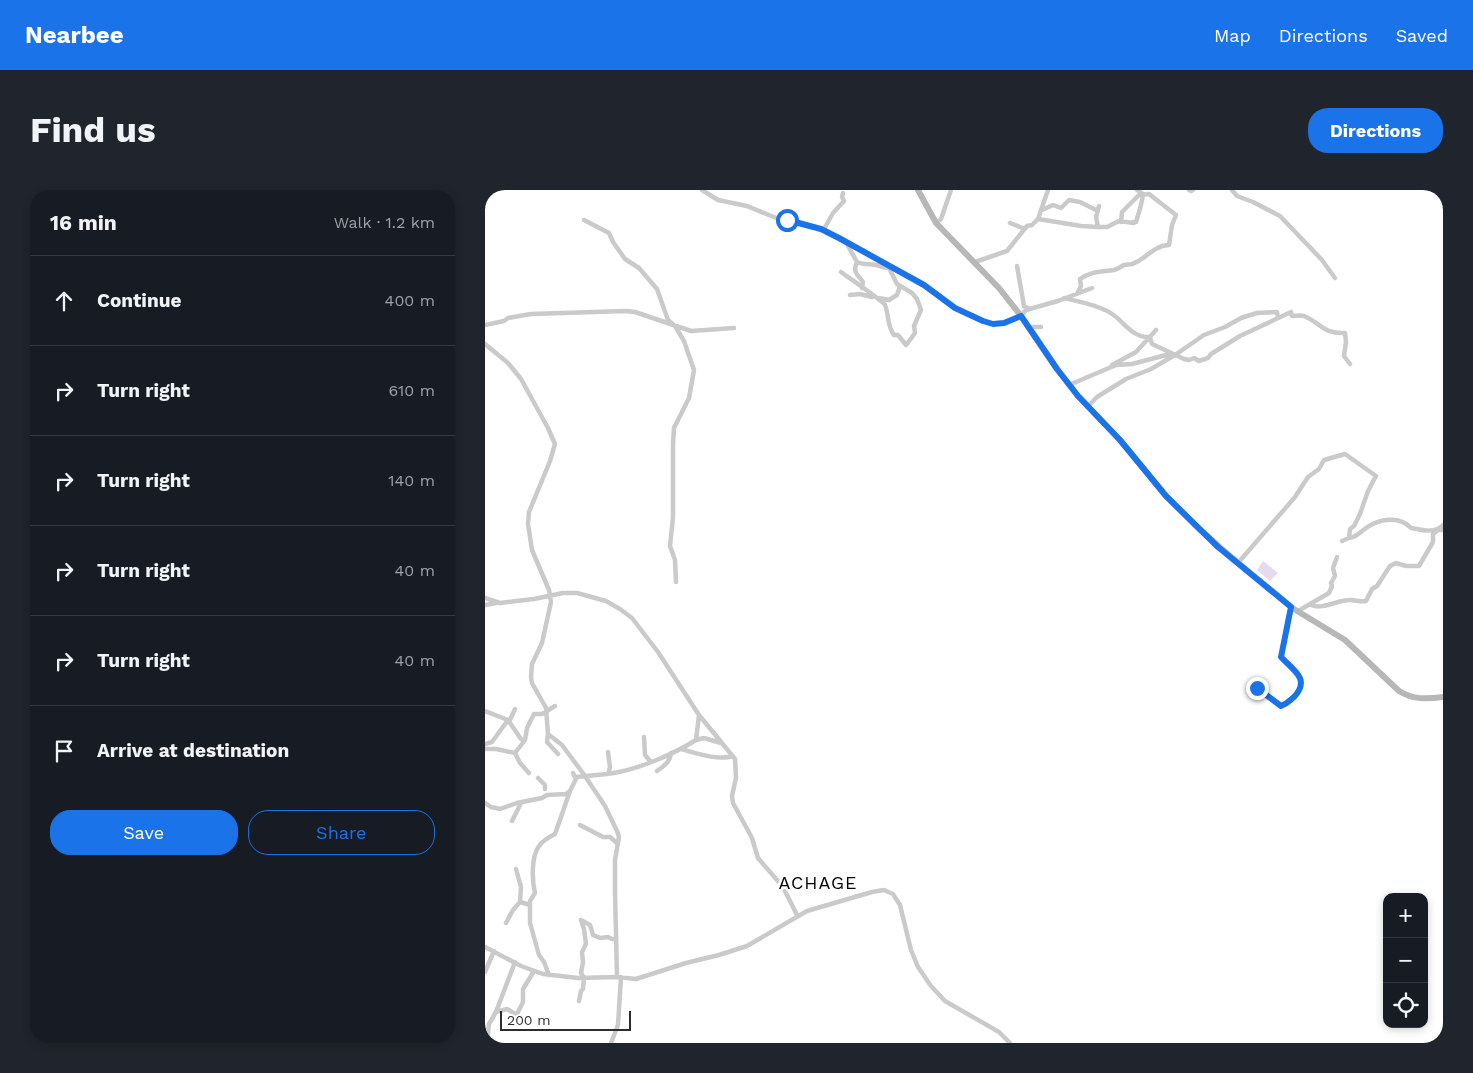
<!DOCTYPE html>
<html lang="en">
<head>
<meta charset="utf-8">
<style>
  :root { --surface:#171b24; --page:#20242c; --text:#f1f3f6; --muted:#9ea1a6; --line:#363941; --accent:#1a73e8 }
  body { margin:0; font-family:"Work Sans",sans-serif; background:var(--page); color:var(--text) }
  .controls { position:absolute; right:15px; bottom:15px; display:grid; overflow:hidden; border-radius:10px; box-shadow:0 2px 8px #0003 }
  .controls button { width:45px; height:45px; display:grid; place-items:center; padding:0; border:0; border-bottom:1px solid var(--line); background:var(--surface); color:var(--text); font:25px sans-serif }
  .scale { position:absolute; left:15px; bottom:12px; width:131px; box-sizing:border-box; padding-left:5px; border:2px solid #2d2d2d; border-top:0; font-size:14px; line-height:18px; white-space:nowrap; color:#2d2d2d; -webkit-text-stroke:4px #fff; paint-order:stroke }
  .stop { position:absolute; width:15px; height:15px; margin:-11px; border:4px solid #1a73e8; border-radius:50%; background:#fff }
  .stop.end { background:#1a73e8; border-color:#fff; box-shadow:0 1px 5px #0008 }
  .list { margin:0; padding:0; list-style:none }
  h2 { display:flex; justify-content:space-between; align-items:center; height:65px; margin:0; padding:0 20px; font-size:21px }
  h2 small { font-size:16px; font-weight:400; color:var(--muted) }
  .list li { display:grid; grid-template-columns:32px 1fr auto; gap:15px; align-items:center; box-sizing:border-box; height:90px; padding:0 20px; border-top:1px solid var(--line) }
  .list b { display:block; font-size:19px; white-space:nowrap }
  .list em { font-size:16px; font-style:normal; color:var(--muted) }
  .actions { display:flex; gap:10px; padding:15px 20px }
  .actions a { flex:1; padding:11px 0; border:1px solid var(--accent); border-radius:20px; text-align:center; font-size:18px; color:var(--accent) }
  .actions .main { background:var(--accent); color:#fff }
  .icon { flex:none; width:28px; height:28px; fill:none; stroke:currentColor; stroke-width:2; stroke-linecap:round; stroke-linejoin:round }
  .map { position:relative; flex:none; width:958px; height:853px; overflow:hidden; border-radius:20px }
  header { display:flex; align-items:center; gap:30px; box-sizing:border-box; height:70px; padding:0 25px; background:var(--accent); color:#fff }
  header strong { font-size:24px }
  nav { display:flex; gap:28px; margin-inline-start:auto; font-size:18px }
  .intro { display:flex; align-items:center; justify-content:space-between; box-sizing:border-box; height:120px; padding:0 30px }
  h1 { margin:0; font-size:35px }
  .button { padding:12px 22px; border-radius:20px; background:var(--accent); color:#fff; font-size:18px; font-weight:700 }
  main { display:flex; gap:30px; padding:0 30px }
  aside { flex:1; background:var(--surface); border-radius:20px; box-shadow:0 2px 8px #0003 }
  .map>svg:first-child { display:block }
</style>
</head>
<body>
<header>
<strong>Nearbee</strong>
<nav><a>Map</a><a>Directions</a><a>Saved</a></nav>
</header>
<div class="intro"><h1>Find us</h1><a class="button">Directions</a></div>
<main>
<aside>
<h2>16 min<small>Walk · 1.2 km</small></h2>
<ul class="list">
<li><svg class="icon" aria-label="ahead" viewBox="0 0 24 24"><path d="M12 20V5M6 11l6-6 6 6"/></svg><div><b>Continue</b></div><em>400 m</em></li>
<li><svg class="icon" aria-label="right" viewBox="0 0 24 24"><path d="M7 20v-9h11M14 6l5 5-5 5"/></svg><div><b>Turn right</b></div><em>610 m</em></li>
<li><svg class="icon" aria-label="right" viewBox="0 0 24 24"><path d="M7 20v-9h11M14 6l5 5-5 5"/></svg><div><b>Turn right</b></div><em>140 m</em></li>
<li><svg class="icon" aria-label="right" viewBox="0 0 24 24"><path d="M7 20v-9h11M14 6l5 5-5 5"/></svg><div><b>Turn right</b></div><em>40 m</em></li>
<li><svg class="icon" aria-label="right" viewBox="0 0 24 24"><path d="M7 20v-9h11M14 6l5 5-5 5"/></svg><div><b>Turn right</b></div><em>40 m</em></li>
<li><svg class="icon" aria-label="arrive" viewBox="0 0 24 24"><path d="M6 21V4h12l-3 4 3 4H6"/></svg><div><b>Arrive at destination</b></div></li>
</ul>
<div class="actions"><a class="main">Save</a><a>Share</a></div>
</aside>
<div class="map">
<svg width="958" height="853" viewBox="0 0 958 853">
  <rect width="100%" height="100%" fill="#fff"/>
  <path fill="#e6daec" d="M778,371L793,383L785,391L772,380Z"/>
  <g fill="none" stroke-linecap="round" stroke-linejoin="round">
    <path stroke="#cacaca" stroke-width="4.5" d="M217,0L233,10L262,16L296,30L311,31L336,39L424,87L451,103L470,118L498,131L508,134L519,133L536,126L541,120L573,111L607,98
      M704,0L706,1L708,0
      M747,0L752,6L768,12L795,26L837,70L850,88
      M557,20L568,15L576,18L584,10L595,12L613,21
      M553,29L563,0
      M99,30L124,43L128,52L140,69L154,78L172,99L183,130L190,136L199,151L209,180L204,208L189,238L188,254V327L185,356L190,370L191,392
      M451,33L456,29L466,0
      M525,33L540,39
      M613,37L611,27L614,16
      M336,39H339L348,23L359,11L357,7L358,3
      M363,56L372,72C367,82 373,85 378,92L377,98
      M372,72C381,76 383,73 391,75C396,76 398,78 404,78L412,94L427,103L432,109L436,120L429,136L430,143L422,154
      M490,72L522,61L542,36L547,35L553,29L596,36L613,37H622L634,31L649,33L648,32H651C654,22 657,14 658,4L652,0
      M532,76L539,116L544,119
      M356,82C364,88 398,111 400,115C404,125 402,136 409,145H413L421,155
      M592,104L596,96L595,89C606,81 616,82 629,80C634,79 636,76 639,75C642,74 645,75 647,74C660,70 669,55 684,55L687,35L691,25L664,4L654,5L637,22L636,32
      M365,105L375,104L387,107
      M394,108L404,110L412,105L415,96
      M579,108C592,111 608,114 620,120C638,127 644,148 665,147L667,154L699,169L704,170L709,168L714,171L723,168L726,164L755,146L806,122L807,126C811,126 816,125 819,126C836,133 838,144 860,143L861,152L859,166L865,174
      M0,135L19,131L23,128L46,124L141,121L150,122L206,141L249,138
      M543,137H556
      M0,154L23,173L36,189L63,238L70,254L65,271L44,322L43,334L47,360L64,400L66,412L57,453L47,474L46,487L47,493L61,518L63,544L77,555L100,586L120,616L132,641L134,647L130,670V702L132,787
      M627,175L651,162L671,140
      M584,195L631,175L647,174L685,164
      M603,216L612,207L641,189L666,179L690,165L719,145L740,137L756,128L772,123L792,122L793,128
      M864,348C872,347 874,343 881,338C894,329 914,325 926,338C937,340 949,344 958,335
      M753,373L810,307L823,287L834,279L839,270L860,264L891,286L883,301L875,324L869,336L865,339L864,348L857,351
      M0,408L15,413L49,409L78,403H92L121,411L135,419L147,428L173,462L214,525L250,569L251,588L247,606L248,613L267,648L273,668L298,697L312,725
      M0,415L11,413
      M826,415C838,420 852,410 865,410C871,410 875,412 881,411L887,399L892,396L905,376L911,373L921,376H934L948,352V344L953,340H958
      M813,421L844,403L847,396L846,393L850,386L848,378L852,367
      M772,498L796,516C802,514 805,511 809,507C826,490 808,480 796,467L806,417
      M0,521L23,530L36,549
      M24,532L30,519
      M63,544L62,552L73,564
      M159,547L160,565L166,572
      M211,550L219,548L236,553
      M0,554L7,552L23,530
      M0,559H11L30,563
      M196,559C211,563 233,571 248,566
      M172,581C179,576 185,572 186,563
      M44,583L35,573L30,563L40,550L42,538L49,524H57L70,516
      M123,584L125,577L123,562
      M91,587C101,586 112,585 122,584C150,581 187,565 211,550L214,525
      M53,588L60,595V599
      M0,613L6,617L15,619L32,613L57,608L62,605L81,604L85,601L91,589L88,583
      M27,631L36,613
      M95,635L118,647H125L133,654
      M31,679L36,697L35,712
      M96,730L105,735L108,745L115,748L123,747L127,749H131
      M21,733L28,720L35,712L45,715
      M0,757L36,776L58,784L93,788L132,787L151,789L201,773L234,765L262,756L322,721L387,702L399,700L408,704L415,715L426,760L433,777L446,796L460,811L514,842L525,853
      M0,782L9,761
      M64,785L59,772L54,765L45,733V711L50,703C47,690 46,667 54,656C58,650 64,647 70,644L85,601
      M94,811L96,801L98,799L99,788L96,783L98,772L97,762L101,754L99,739L96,730
      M11,822L22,819L32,825
      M31,826L38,812V799L49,781
      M2,853L4,834L11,822L30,772
      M126,853L133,835L136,787"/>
    <path stroke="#b7b7b7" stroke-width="6" d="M433,0L451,33L514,98L536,126L572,179L593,206L635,250L681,306L713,338L745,366L809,419L860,450L914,501C928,510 943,509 958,507"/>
  </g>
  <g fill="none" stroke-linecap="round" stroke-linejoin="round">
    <path stroke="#1a73e8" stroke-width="6" d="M302,30L336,39L354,48L439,95L470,118L498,131L508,134L519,133L536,126L572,179L593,206L635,250L681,306L733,357L806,417L796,467C808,480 826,489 809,507C804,511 802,514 796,516L772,498"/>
  </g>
  <g text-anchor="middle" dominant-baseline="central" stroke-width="5" stroke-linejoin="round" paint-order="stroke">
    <g font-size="18" letter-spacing="1" fill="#000" stroke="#fff">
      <text x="333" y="692">ACHAGE</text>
    </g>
  </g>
</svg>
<div class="controls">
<button>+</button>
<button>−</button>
<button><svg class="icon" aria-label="locate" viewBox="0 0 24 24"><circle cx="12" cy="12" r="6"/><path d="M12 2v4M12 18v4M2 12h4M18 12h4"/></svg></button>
</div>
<div class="scale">200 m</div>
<div class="stop" style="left:302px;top:30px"></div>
<div class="stop end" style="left:772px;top:498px"></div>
</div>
</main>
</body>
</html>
